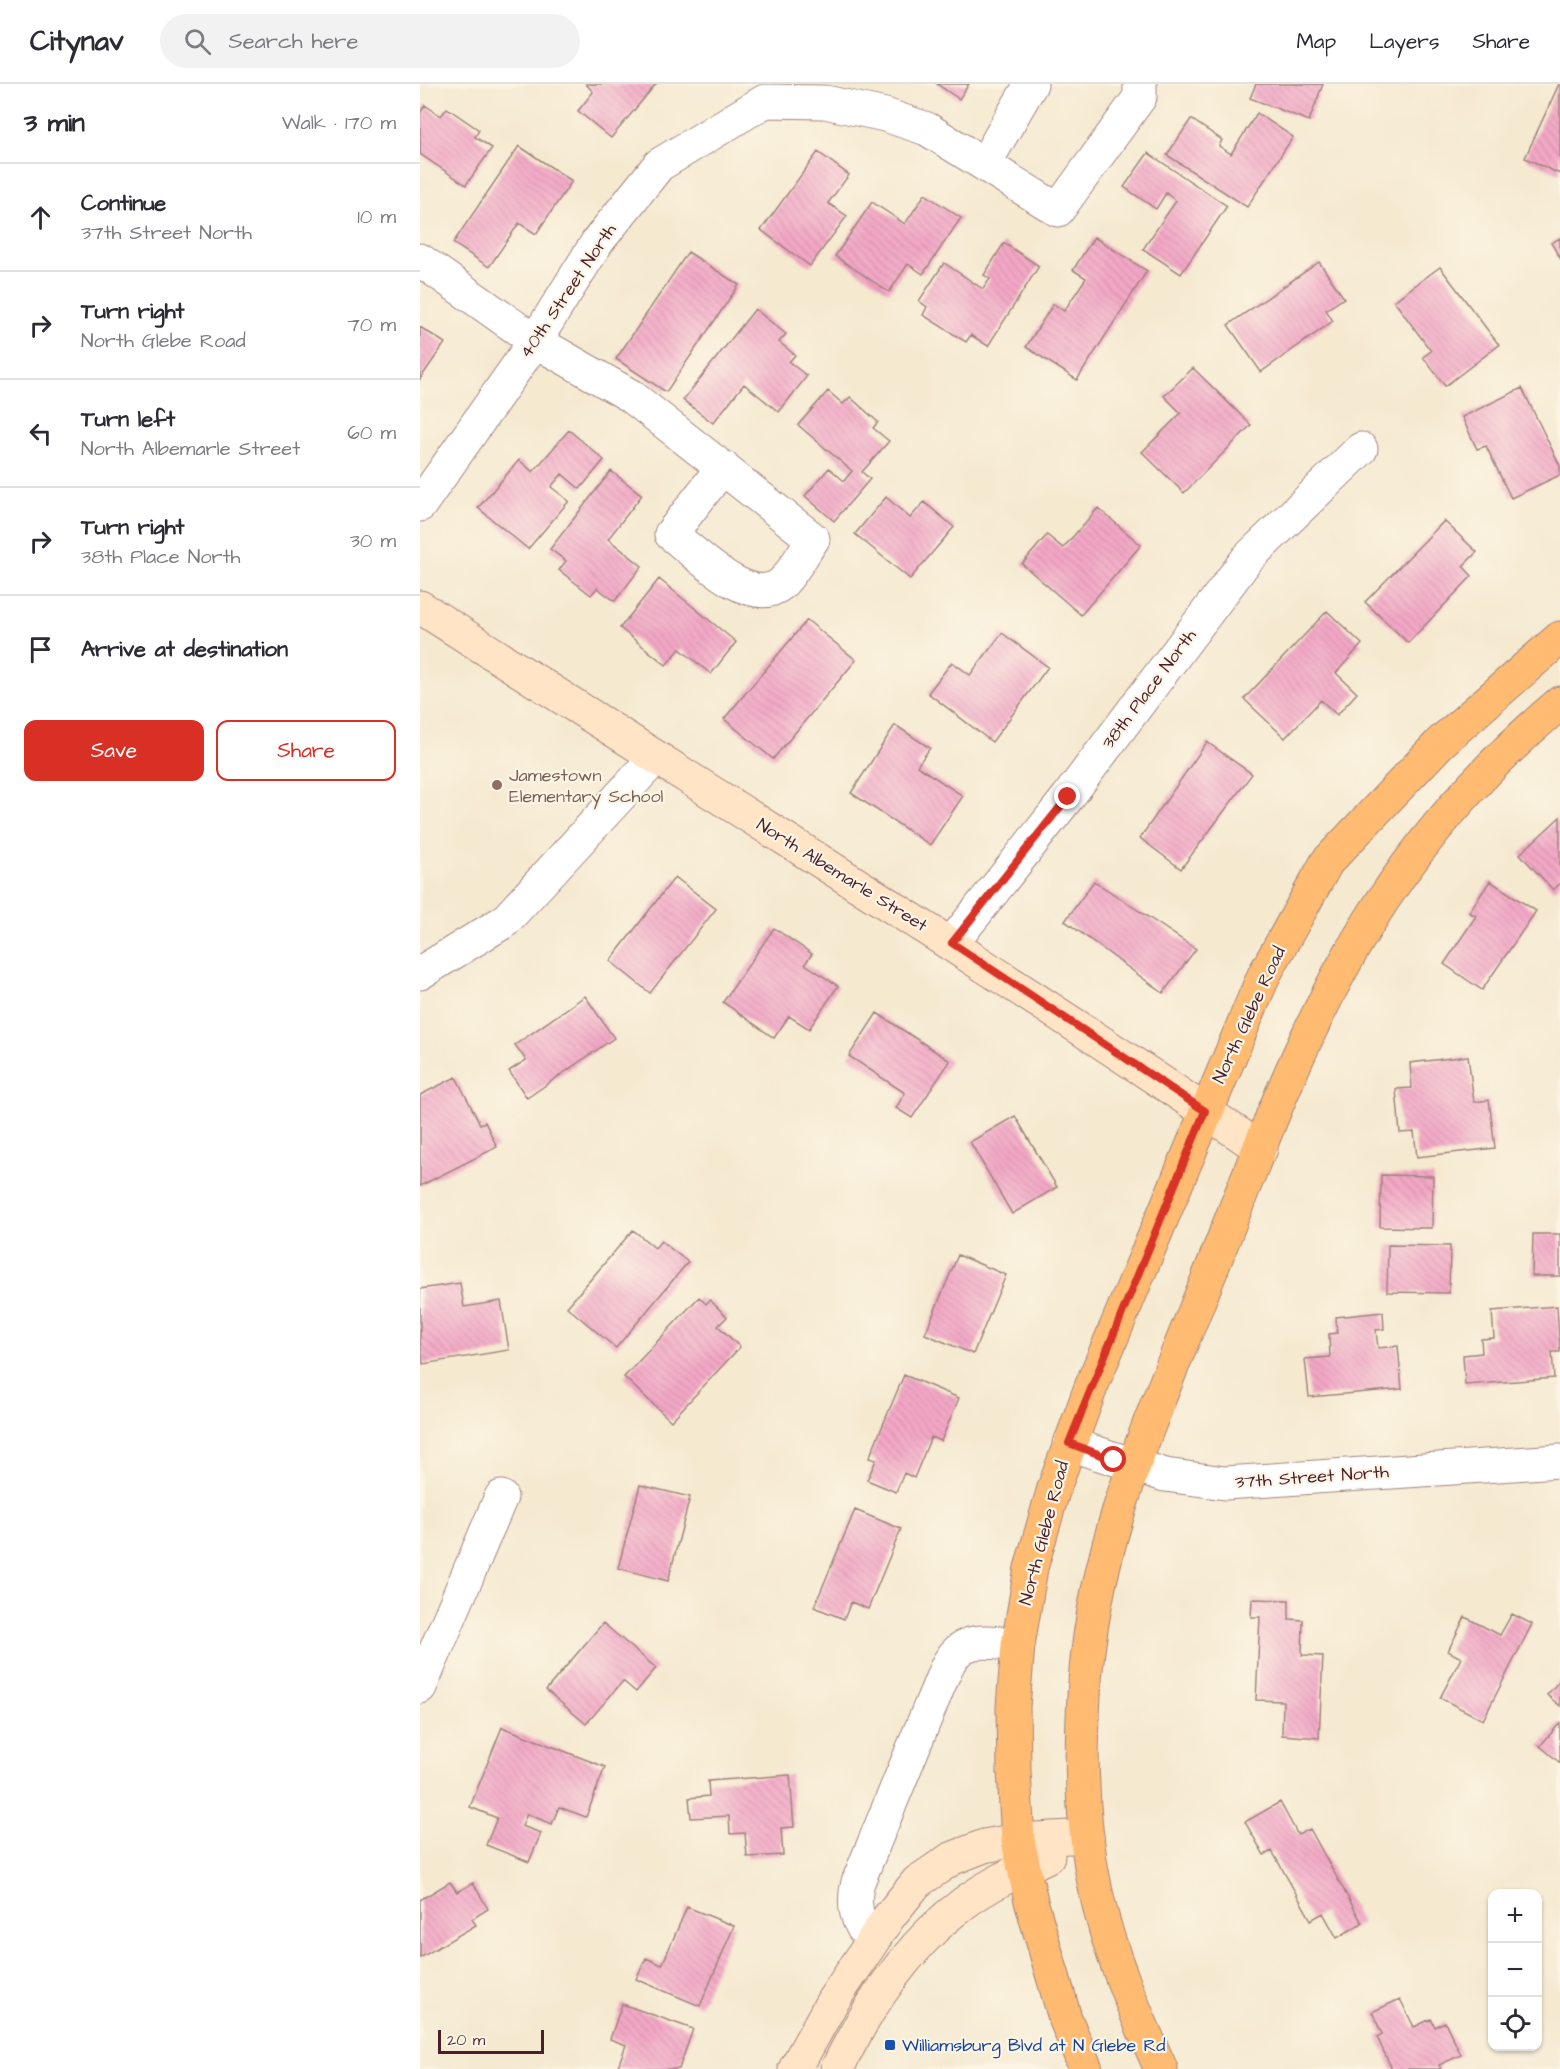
<!DOCTYPE html>
<html lang="en">
<head>
<meta charset="utf-8">
<style>
  :root { --surface:#fff; --page:#f2f2f3; --text:#2b2b33; --muted:#7c7c81; --line:#e1e1e2; --accent:#d93025 }
  body { margin:0; font-family:"Architects Daughter",sans-serif; background:var(--page); color:var(--text) }
  .controls { position:absolute; right:18px; bottom:18px; display:grid; overflow:hidden; border-radius:12px; box-shadow:0 2px 4px #0004 }
  .controls button { width:54px; height:54px; display:grid; place-items:center; padding:0; border:0; border-bottom:2px solid var(--line); background:var(--surface); color:var(--text); font:30px sans-serif }
  .scale { position:absolute; left:18px; bottom:15px; width:106px; box-sizing:border-box; padding-left:6px; border:3px solid #4a1f2b; border-top:0; font-size:16px; line-height:21px; white-space:nowrap; color:#4a1f2b; -webkit-text-stroke:4px #fcf5e5; paint-order:stroke }
  .stop { position:absolute; width:18px; height:18px; margin:-14px; border:4px solid #d93025; border-radius:50%; background:#fff }
  .stop.end { background:#d93025; border-color:#fff; box-shadow:0 2px 6px #0008 }
  .list { margin:0; padding:0; list-style:none }
  h2 { display:flex; justify-content:space-between; align-items:center; height:78px; margin:0; padding:0 24px; font-size:26px }
  h2 small { font-size:20px; font-weight:400; color:var(--muted) }
  .list li { display:grid; grid-template-columns:39px 1fr auto; gap:18px; align-items:center; box-sizing:border-box; height:108px; padding:0 24px; border-top:2px solid var(--line) }
  .list b { display:block; font-size:22px; white-space:nowrap }
  .list p { margin:0; font-size:20px; white-space:nowrap; color:var(--muted) }
  .list em { font-size:20px; font-style:normal; color:var(--muted) }
  .actions { display:flex; gap:12px; padding:18px 24px }
  .actions a { flex:1; padding:14px 0; border:2px solid var(--accent); border-radius:12px; text-align:center; font-size:21px; color:var(--accent) }
  .actions .main { background:var(--accent); color:#fff }
  .icon { flex:none; width:33px; height:33px; fill:none; stroke:currentColor; stroke-width:2; stroke-linecap:round; stroke-linejoin:round }
  .map { position:relative; flex:none; width:1140px; height:1985px; overflow:hidden }
  header { display:flex; align-items:center; gap:36px; box-sizing:border-box; height:84px; padding:0 30px; background:var(--surface); border-bottom:2px solid var(--line) }
  header strong { font-size:28px }
  nav { display:flex; gap:33px; margin-inline-start:auto; font-size:21px }
  .search { width:420px; height:54px; background:var(--page); display:flex; align-items:center; gap:15px; box-sizing:border-box; padding:0 21px; border-radius:33px; color:var(--muted); font-size:22px }
  main { display:flex }
  aside { flex:1; background:var(--surface) }
  .map>svg:first-child { display:block }
</style>
</head>
<body>
<header>
<strong>Citynav</strong>
<div class="search"><svg class="icon" aria-label="search" viewBox="0 0 24 24"><circle cx="10" cy="10" r="6"/><path d="M15 15l6 6"/></svg>Search here</div>
<nav><a>Map</a><a>Layers</a><a>Share</a></nav>
</header>
<main>
<aside>
<h2>3 min<small>Walk · 170 m</small></h2>
<ul class="list">
<li><svg class="icon" aria-label="ahead" viewBox="0 0 24 24"><path d="M12 20V5M6 11l6-6 6 6"/></svg><div><b>Continue</b><p>37th Street North</p></div><em>10 m</em></li>
<li><svg class="icon" aria-label="right" viewBox="0 0 24 24"><path d="M7 20v-9h11M14 6l5 5-5 5"/></svg><div><b>Turn right</b><p>North Glebe Road</p></div><em>70 m</em></li>
<li><svg class="icon" aria-label="left" viewBox="0 0 24 24"><path d="M17 20v-9H6M10 6l-5 5 5 5"/></svg><div><b>Turn left</b><p>North Albemarle Street</p></div><em>60 m</em></li>
<li><svg class="icon" aria-label="right" viewBox="0 0 24 24"><path d="M7 20v-9h11M14 6l5 5-5 5"/></svg><div><b>Turn right</b><p>38th Place North</p></div><em>30 m</em></li>
<li><svg class="icon" aria-label="arrive" viewBox="0 0 24 24"><path d="M6 21V4h12l-3 4 3 4H6"/></svg><div><b>Arrive at destination</b></div></li>
</ul>
<div class="actions"><a class="main">Save</a><a>Share</a></div>
</aside>
<div class="map">
<svg width="1140" height="1985" viewBox="0 0 1140 1985">
  <defs>
    <pattern id="building-back-hatch" width="6" height="6" patternUnits="userSpaceOnUse" patternTransform="scale(1.5)"><rect width="6" height="6" fill="#f3a8c6"/><path d="M-1 5l2 2M0 0l6 6M5-1l2 2" fill="none" stroke="#d290aa"/></pattern>
  </defs>
  <rect width="100%" height="100%" fill="#fcf5e5"/>
  <filter id="ink" filterUnits="userSpaceOnUse"><feTurbulence type="fractalNoise" baseFrequency=".0167" numOctaves="2"/><feDisplacementMap in="SourceGraphic" scale="12" xChannelSelector="R" yChannelSelector="G"/><feConvolveMatrix kernelMatrix="1 2 1 2 8 2 1 2 1" color-interpolation-filters="sRGB"/></filter>
  <filter id="wash" filterUnits="userSpaceOnUse"><feTurbulence type="fractalNoise" baseFrequency=".008" numOctaves="4" result="noise"/><feDisplacementMap in="SourceGraphic" scale="24" xChannelSelector="R" yChannelSelector="G"/><feGaussianBlur stdDeviation="1.35" result="paint"/><feColorMatrix in="noise" values="0 0 0 0 0 0 0 0 0 0 0 0 0 0 0 0 0 1.4 0 .05"/><feComposite in="paint" operator="in"/></filter>
  <g filter="url(#wash)">
    <rect width="100%" height="100%" fill="#f5e9d0"/>
    <g id="blocks">
      <path fill="url(#building-back-hatch)" d="M166,0H236L191,54L158,27L173,8Z
        M517,0H549L539,15Z
        M836,0H903L889,37L830,14Z
        M1139,0H1140V90L1105,74Z
        M5,21L21,32L27,24L59,46L55,53L72,64L46,101L0,70V29Z
        M837,29L873,53L827,123L747,71L771,35L802,56L799,62L811,70Z
        M99,62L152,97L116,150L99,139L69,183L33,159Z
        M398,68L429,91L408,119L427,132L390,182L341,146Z
        M728,69L807,122L761,190L723,165L756,117L746,109L736,125L704,103Z
        M505,110L541,134L503,190L488,180L469,208L415,172L452,118L485,140Z
        M674,153L727,187L657,296L606,263L633,220L644,227L666,194L653,186Z
        M1140,154V174L1131,159Z
        M584,159L619,182L568,262L551,251L546,258L503,231L507,223L499,217L524,179L563,205L570,195L564,191Z
        M268,168L319,201L246,308L196,275Z
        M899,178L924,214L906,226L913,237L841,288L808,241Z
        M1020,183L1079,261L1025,302L1003,273L1011,267L974,217Z
        M335,225L366,250L359,258L375,271L369,278L387,292L359,328L324,300L293,339L263,316Z
        M0,243L25,259L0,295Z
        M773,284L831,341L764,409L722,368L761,329L744,312Z
        M1102,304L1140,382V391L1091,414L1066,362L1057,365L1042,333Z
        M408,307L423,320L430,313L458,338L453,344L469,357L442,388L450,395L414,437L385,412L409,384L424,397L432,387L378,341Z
        M149,346L184,376L160,405L142,390L131,403L149,417L108,465L58,424L99,376L113,388Z
        M191,387L222,411L188,455L222,482L195,517L177,504L171,511L139,486L146,477L130,465Z
        M466,413L490,434L504,418L534,443L490,495L435,450Z
        M678,424L721,461L661,531L602,480L627,451L643,464Z
        M1024,437L1057,468L1043,482L1052,492L988,559L945,518Z
        M239,495L316,558L291,590L260,565L246,581L200,544Z
        M907,527L942,560L916,589L937,609L917,631L901,616L865,654L824,615Z
        M387,536L436,576L353,675L304,635Z
        M582,549L628,583L572,658L508,609L532,578L550,591Z
        M475,641L510,664L497,682L543,712L510,761L431,709Z
        M787,658L832,690L761,785L720,754Z
        M1140,733V800L1133,806L1100,770Z
        M255,793L296,825L230,909L190,877Z
        M674,797L776,865L743,909L645,837Z
        M1070,797L1116,827L1062,906L1024,880L1056,832L1049,828Z
        M354,844L392,870L385,880L418,902L389,945L369,932L354,954L303,918Z
        M165,912L194,954L107,1014L89,987L106,976L95,961Z
        M457,929L530,977L492,1034L476,1024L485,1009L429,972Z
        M1048,972L1054,1018L1069,1016L1075,1064L997,1073L994,1048L980,1049L976,1005L992,1004L990,979Z
        M36,993L60,1040L65,1038L77,1063L0,1102V1011Z
        M595,1032L637,1103L592,1130L550,1058Z
        M961,1091L1013,1092L1012,1144L960,1143Z
        M213,1146L235,1164L241,1157L268,1178L196,1264L147,1223Z
        M1113,1150H1140V1192H1112Z
        M968,1161L1030,1162L1029,1209L967,1208Z
        M538,1171L586,1191L553,1270L505,1250Z
        M40,1199L44,1223L81,1217L89,1266L3,1280L0,1257V1205Z
        M279,1213L286,1220L290,1216L307,1233L298,1242L320,1263L251,1337L204,1293Z
        M1137,1222L1140,1268H1132L1134,1294L1045,1301L1043,1271L1062,1269L1061,1255L1074,1254L1072,1227Z
        M963,1228L964,1245L956,1246L958,1264L978,1262L982,1305L889,1313L885,1275L910,1273L909,1250L917,1249L916,1233Z
        M484,1291L539,1314L521,1357L511,1353L494,1394L484,1389L476,1408L447,1396L456,1376L449,1374Z
        M220,1401L270,1413L248,1497L198,1484Z
        M435,1426L481,1445L448,1525L431,1518L424,1535L394,1523Z
        M832,1515L869,1516V1535L883,1536L882,1571L903,1572L899,1654L862,1651L863,1617L836,1616L840,1533H831Z
        M1092,1530L1112,1540L1063,1636L1020,1614L1041,1574L1028,1567L1045,1533L1080,1551Z
        M183,1539L236,1584L216,1608L203,1597L166,1640L126,1606Z
        M1140,1596V1622L1127,1611Z
        M1140,1639V1679L1120,1662Z
        M82,1643L185,1683L166,1733L139,1723L132,1740L107,1730L102,1742L121,1749L109,1778L66,1761L77,1734L50,1723Z
        M370,1691L374,1743L361,1744L363,1771L327,1773L325,1749L310,1750L309,1732L271,1734L269,1714L289,1712L288,1697Z
        M860,1718L878,1751L890,1745L942,1839L917,1854L903,1829L891,1836L852,1767L844,1771L825,1738Z
        M30,1798L37,1808L53,1799L68,1825L52,1835L56,1841L0,1874V1816Z
        M267,1823L314,1842L280,1922L216,1895L226,1874L242,1881Z
        M980,1915L994,1943L1011,1935L1015,1943L1025,1938L1041,1971L1019,1981L1021,1985H972L957,1953L962,1950L952,1928Z
        M202,1920L273,1945L259,1985H197L206,1961L190,1955Z"/>
    </g>
  </g>
  <g filter="url(#ink)">
    <use href="#blocks" fill-opacity="0" stroke="#a0847e" stroke-width="1.5"/>
    <g fill="none" stroke-linecap="round" stroke-linejoin="round">
      <g stroke="#a0847e" stroke-width="35">
        <path id="street" d="M565,79L611,0
          M0,176L115,257L211,312L393,455C383,469 373,489 361,500C330,526 275,468 251,450L303,383
          M0,421L115,257L178,157L239,81L345,17L405,18L465,31L507,45L638,126L720,13V0
          M532,859L648,713L828,474L941,365
          M0,889L85,837L235,674
          M649,1360L745,1391L805,1399L1140,1377
          M0,1603L81,1413
          M453,1856C436,1840 432,1820 438,1798L526,1584C542,1550 565,1558 598,1561"/>
      </g>
      <g stroke="#a0847e" stroke-width="35">
        <path id="secondary" d="M0,523C280,703 565,877 841,1065
          M375,1985L412,1918L468,1834L497,1798L531,1775L564,1762L598,1756L667,1752
          M417,1985C447,1923 489,1860 544,1819C570,1800 600,1786 628,1772"/>
      </g>
      <g stroke="#a0847e" stroke-width="35">
        <path id="primary" d="M666,1985L645,1934L611,1817L598,1756L594,1687L593,1623L598,1561L611,1484L634,1404L671,1303L844,891L907,778L1021,658L1140,554
          M741,1985C715,1928 689,1869 676,1808C662,1744 660,1677 664,1612C672,1465 726,1348 780,1214C831,1089 875,957 947,841C998,758 1065,682 1140,619"/>
      </g>
      <use href="#street" stroke="#fff" stroke-width="33"/>
      <use href="#secondary" stroke="#ffe4c6" stroke-width="33"/>
      <use href="#primary" stroke="#febb71" stroke-width="33"/>
    </g>
  </g>
  <g fill="none" stroke-linecap="round" stroke-linejoin="round" filter="url(#ink)">
    <path stroke="#d93025" stroke-width="8" d="M648,713L532,859L785,1027L649,1359L694,1376"/>
  </g>
  <circle fill="#8d6e63" stroke="#fcf5e5" stroke-width="2" cx="77" cy="701" r="6"/>
  <rect fill="#1a4fb4" stroke="#fcf5e5" stroke-width="2" x="464" y="1955" width="12" height="12" rx="3"/>
  <g text-anchor="middle" dominant-baseline="central" stroke-width="4.5" stroke-linejoin="round" paint-order="stroke">
    <g font-size="18" fill="#4a1f2b" stroke="#fcf5e5">
      <text transform="translate(148 207) rotate(-56)">40th Street North</text>
      <text transform="translate(729 605) rotate(-53)">38th Place North</text>
      <text transform="translate(422 791) rotate(32)">North Albemarle Street</text>
      <text transform="translate(829 931) rotate(-65)">North Glebe Road</text>
      <text transform="translate(892 1393) rotate(-4)">37th Street North</text>
      <text transform="translate(624 1449) rotate(-75)">North Glebe Road</text>
    </g>
    <g font-size="18" fill="#785e54" stroke="#fcf5e5" text-anchor="start">
      <text x="89" y="691">Jamestown<tspan x="89" dy="21">Elementary School</tspan></text>
    </g>
    <g font-size="18" fill="#164399" stroke="#fcf5e5" text-anchor="start">
      <text x="482" y="1961">Williamsburg Blvd at N Glebe Rd</text>
    </g>
  </g>
</svg>
<div class="controls">
<button>+</button>
<button>−</button>
<button><svg class="icon" aria-label="locate" viewBox="0 0 24 24"><circle cx="12" cy="12" r="6"/><path d="M12 2v4M12 18v4M2 12h4M18 12h4"/></svg></button>
</div>
<div class="scale">20 m</div>
<div class="stop" style="left:694px;top:1376px"></div>
<div class="stop end" style="left:648px;top:713px"></div>
</div>
</main>
</body>
</html>
